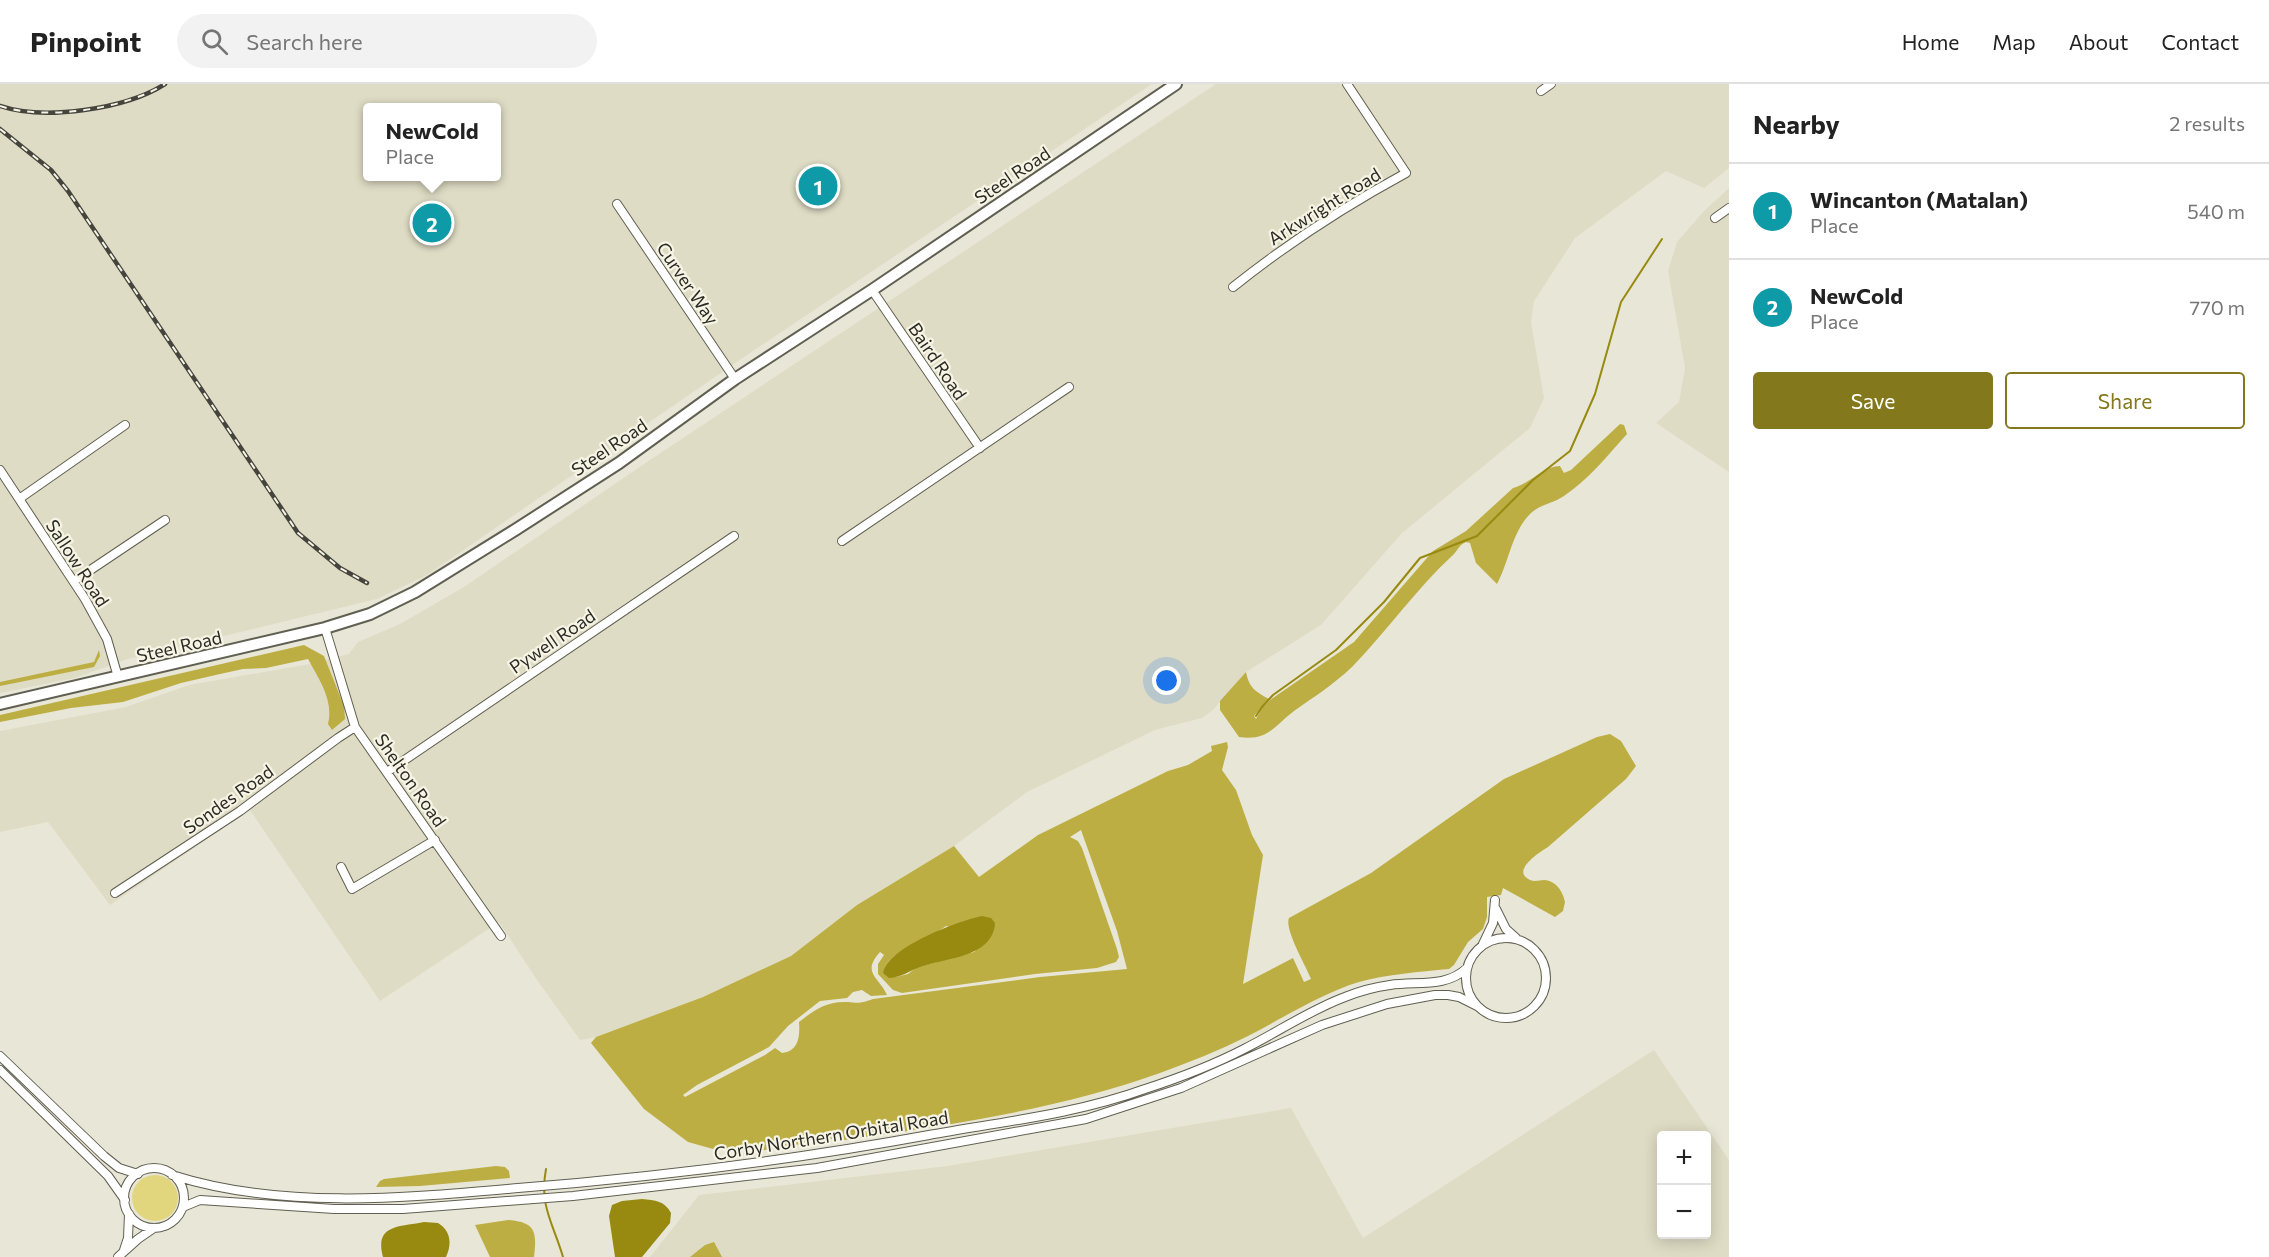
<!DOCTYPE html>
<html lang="en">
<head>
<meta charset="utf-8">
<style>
  :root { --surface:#fff; --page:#f2f2f2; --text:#222; --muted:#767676; --line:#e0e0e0; --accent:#84781c }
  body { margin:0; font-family:Commissioner,sans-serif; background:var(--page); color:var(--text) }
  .controls { position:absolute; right:18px; bottom:18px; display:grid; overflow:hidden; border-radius:6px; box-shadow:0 3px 15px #0003 }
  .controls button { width:54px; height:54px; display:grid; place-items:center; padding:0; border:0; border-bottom:2px solid var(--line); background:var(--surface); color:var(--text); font:30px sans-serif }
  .you { position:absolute; left:1167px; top:597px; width:21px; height:21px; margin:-15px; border:4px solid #fff; border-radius:50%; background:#1a73e8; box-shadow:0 0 0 9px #1a73e833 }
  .badge { display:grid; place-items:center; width:39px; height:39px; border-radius:50%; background:var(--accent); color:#fff; font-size:20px; font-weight:700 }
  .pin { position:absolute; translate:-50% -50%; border:3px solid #fff; box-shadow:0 2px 6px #0006 }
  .popup { position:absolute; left:363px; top:19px; width:138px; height:78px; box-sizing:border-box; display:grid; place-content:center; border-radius:6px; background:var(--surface); filter:drop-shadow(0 2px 4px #0005); font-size:20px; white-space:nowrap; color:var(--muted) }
  .popup b { font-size:22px; color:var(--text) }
  .popup::after { content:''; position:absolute; left:50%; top:100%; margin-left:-12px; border:12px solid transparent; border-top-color:var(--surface) }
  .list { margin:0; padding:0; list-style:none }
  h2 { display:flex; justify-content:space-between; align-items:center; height:78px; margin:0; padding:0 24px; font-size:26px }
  h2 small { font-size:20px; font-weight:400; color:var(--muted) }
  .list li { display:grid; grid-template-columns:39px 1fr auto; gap:18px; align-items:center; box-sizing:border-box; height:96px; padding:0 24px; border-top:2px solid var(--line) }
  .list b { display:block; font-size:22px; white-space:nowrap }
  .list p { margin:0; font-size:20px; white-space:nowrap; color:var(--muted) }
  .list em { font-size:20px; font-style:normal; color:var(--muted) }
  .actions { display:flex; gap:12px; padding:18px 24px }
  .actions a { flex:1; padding:14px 0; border:2px solid var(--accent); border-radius:6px; text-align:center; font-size:21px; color:var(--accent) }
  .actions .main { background:var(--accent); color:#fff }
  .icon { flex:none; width:33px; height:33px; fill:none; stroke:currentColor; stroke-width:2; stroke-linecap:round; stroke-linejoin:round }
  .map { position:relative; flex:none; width:1729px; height:1173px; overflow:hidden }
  header { display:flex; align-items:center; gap:36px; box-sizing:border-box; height:84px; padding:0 30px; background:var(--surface); border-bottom:2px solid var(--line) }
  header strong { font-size:28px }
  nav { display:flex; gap:33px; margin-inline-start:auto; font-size:21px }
  .search { width:420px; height:54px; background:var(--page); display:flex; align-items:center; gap:15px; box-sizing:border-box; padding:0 21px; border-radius:33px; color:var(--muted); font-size:22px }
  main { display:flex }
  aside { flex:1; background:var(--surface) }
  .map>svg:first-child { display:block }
</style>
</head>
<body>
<header>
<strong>Pinpoint</strong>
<div class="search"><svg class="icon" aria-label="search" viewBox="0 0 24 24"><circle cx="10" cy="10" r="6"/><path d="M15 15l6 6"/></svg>Search here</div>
<nav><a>Home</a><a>Map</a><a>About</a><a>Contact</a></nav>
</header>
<main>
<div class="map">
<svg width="1729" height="1173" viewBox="0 0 1729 1173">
  <rect width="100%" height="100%" fill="#e8e7d7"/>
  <path fill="#dfdcc5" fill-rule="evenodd" d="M0,0H1152L747,271L427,491L377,515L128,575L75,594L0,609ZM368,24H496V92H368Z
    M1216,0H1729V84L1704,104L1666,87L1575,154L1534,217L1531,238L1544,314L1530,344L1402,449L1321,541L1246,588L1213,626L1202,634L1155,646L1027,708L954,762L857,821L791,872L703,913L596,953L580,956L535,893L499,838L380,917L250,726L110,821L48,738L0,748V647L126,623L189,601L310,580L349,570L358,558L400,540L464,503L644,380Z
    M1729,104V388L1656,339L1679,318L1685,284L1668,187L1677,158L1704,127Z
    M1654,966L1729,1076V1173H650L699,1111L947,1082L1291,1024L1363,1154ZM1662,1052H1706V1150H1662Z"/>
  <path fill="#e1d57e" d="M132 1114a23 23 0 1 1 46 0a23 23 0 1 1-46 0Z"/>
  <path fill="#bdae44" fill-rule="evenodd" d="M1620,340L1624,341L1627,350C1608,371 1588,396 1564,412C1554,419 1541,420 1531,429C1512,447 1509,478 1497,500L1476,479L1470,459L1466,458C1459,461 1458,466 1453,471C1416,505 1387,547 1352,583C1334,600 1314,613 1294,627C1273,643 1268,657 1239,653L1220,626V617L1246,588C1249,604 1256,608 1269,615L1254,632L1256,635L1262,624L1270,616L1354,558L1433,467L1466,447L1513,404C1530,400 1543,382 1560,382L1564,389L1571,386Z
    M304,561L324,572L344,622L345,635L332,646L328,640C334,617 319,595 308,575L266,584L243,585L220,590L181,599L123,618L71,624L0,638V631Z
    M99,566L100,572L94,583L0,602V598L94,578Z
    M1610,650L1621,657L1636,682L1626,695L1548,763C1540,768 1510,787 1530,796C1535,798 1540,796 1544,796C1557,797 1563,808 1565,818L1563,827L1555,833L1503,804L1501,811L1487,813V833L1483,845L1468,858L1454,881L1449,885C1419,888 1388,890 1359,898C1320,910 1285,933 1248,952C1220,966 1190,978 1160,989C1060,1025 950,1041 845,1056L838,1054L753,1068L752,1064L713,1065L688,1058L644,1025L591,959L596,953L703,913L791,872L857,821L954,762L979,793L1038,751L1168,687L1188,681L1212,667L1211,662L1227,658L1228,663L1222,686L1236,706L1252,751L1263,771L1243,900L1293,874L1304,898L1311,895C1306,882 1284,845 1289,834L1371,789L1504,695L1597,653ZM1081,746L1117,847L1127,885L1040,893L873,915C857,921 858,918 844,918C825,918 813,927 799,938C800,952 799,967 782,969L775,964L765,971L685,1013L683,1011L697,1001L769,963L788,942L820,917L847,914L853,908L862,906L871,912L887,911C879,893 861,889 880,868L884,871L878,880V890L893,906L902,909L1035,890L1097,884L1116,878L1119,873L1117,865L1082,764L1078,757L1070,753ZM946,842L989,855L974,868L917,883L908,890L896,893L883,889C887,867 929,855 946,842Z
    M496,1082L505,1083L509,1087L510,1094L420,1102L376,1103L380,1097L384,1095Z
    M508,1136C536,1138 537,1148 534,1173H490L475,1141Z
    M714,1158L722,1173H690L705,1161Z"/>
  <path fill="#988910" d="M982,832L991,834L995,839C993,874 944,874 920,883C909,887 902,893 889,894L883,889C888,863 958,837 982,832Z
    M642,1115C655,1116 665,1117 671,1129L670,1139L642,1173H615L609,1132L612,1121L622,1117Z
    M424,1138L438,1139C451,1147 452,1160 446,1173H383C374,1140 400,1143 424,1138Z"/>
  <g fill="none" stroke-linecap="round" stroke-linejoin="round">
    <path stroke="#988910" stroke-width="2" d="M1256,632L1262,623L1273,611L1336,566L1384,518L1420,474L1477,452L1533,396L1570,367L1595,310L1621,218L1662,155
      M546,1085C539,1122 553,1139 563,1173"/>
    <g stroke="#615f51" stroke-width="10">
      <path id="minor" d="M1541,7L1551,0
        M617,120L735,295
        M1715,134L1729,124
        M1233,203C1287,160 1345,122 1406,89L1347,0
        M872,206L980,364
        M0,386L85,515L107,555L118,593
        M19,415L125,341
        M842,457L1069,303
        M74,497L165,436
        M325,544L355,643L501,852
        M387,688L734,452
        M341,783L352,805L435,756
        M115,809L240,727L338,654L355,643
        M1496,825L1506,845L1516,854
        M1466 894a40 40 0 1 1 80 0a40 40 0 1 1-80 0Z
        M1483,860L1493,839L1495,816
        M0,972L104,1072L119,1084L138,1090
        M0,986L108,1092L125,1116
        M124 1114a30 30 0 1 1 60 0a30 30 0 1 1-60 0Z
        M172,1091C282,1126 405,1114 518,1104C656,1093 793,1076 929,1051C1001,1038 1076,1030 1145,1005C1179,994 1213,981 1244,965C1278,948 1310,926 1345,913C1360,907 1375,903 1390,901C1417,897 1446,904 1467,884
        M183,1123L200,1116L334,1125H403L573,1112L817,1084L1086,1035L1181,1004L1322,941L1387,920L1435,911H1448L1459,913L1477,922
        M124,1166L128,1154L129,1130
        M118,1173L138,1155L154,1144"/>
    </g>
    <g stroke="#615f51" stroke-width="14">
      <path id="major" d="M0,620L325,544L370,530L415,508L515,446L619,379L735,295L872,206L1176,0"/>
    </g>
    <use href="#minor" stroke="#fff" stroke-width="8"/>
    <use href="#major" stroke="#fff" stroke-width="10"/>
    <g stroke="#46453d" stroke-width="4.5">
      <path id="rail" d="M0,22C44,37 126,25 165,0
        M0,45L51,86L68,107L298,449L340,484L367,499"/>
    </g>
    <use href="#rail" stroke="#f6f4e4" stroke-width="2" stroke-dasharray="7" stroke-linecap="butt"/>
  </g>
  <g text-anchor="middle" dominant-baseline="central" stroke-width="4.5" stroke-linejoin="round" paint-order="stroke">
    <g font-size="18" fill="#2b2a24" stroke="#f6f4e4">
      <text transform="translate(1012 91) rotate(-34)">Steel Road</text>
      <text transform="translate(1324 122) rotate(-32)">Arkwright Road</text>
      <text transform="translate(688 199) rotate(56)">Curver Way</text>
      <text transform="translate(938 277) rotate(56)">Baird Road</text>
      <text transform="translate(609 363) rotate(-34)">Steel Road</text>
      <text transform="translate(78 479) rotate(57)">Sallow Road</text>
      <text transform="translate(552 557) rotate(-34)">Pywell Road</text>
      <text transform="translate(179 562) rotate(-13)">Steel Road</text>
      <text transform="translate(411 696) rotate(55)">Shelton Road</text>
      <text transform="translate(228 715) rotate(-35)">Sondes Road</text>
      <text transform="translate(831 1051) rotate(-9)">Corby Northern Orbital Road</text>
    </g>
  </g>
</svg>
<div class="controls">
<button>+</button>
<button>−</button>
</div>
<div class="you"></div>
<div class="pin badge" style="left:818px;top:102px;background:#0f9aa8">1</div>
<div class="pin badge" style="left:432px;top:139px;background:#0f9aa8">2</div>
<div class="popup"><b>NewCold</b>Place</div>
</div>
<aside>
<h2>Nearby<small>2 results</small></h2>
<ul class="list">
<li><span class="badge" style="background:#0f9aa8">1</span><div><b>Wincanton (Matalan)</b><p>Place</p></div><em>540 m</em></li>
<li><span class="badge" style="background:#0f9aa8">2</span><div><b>NewCold</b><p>Place</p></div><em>770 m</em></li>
</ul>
<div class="actions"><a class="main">Save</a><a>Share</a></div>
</aside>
</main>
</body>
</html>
